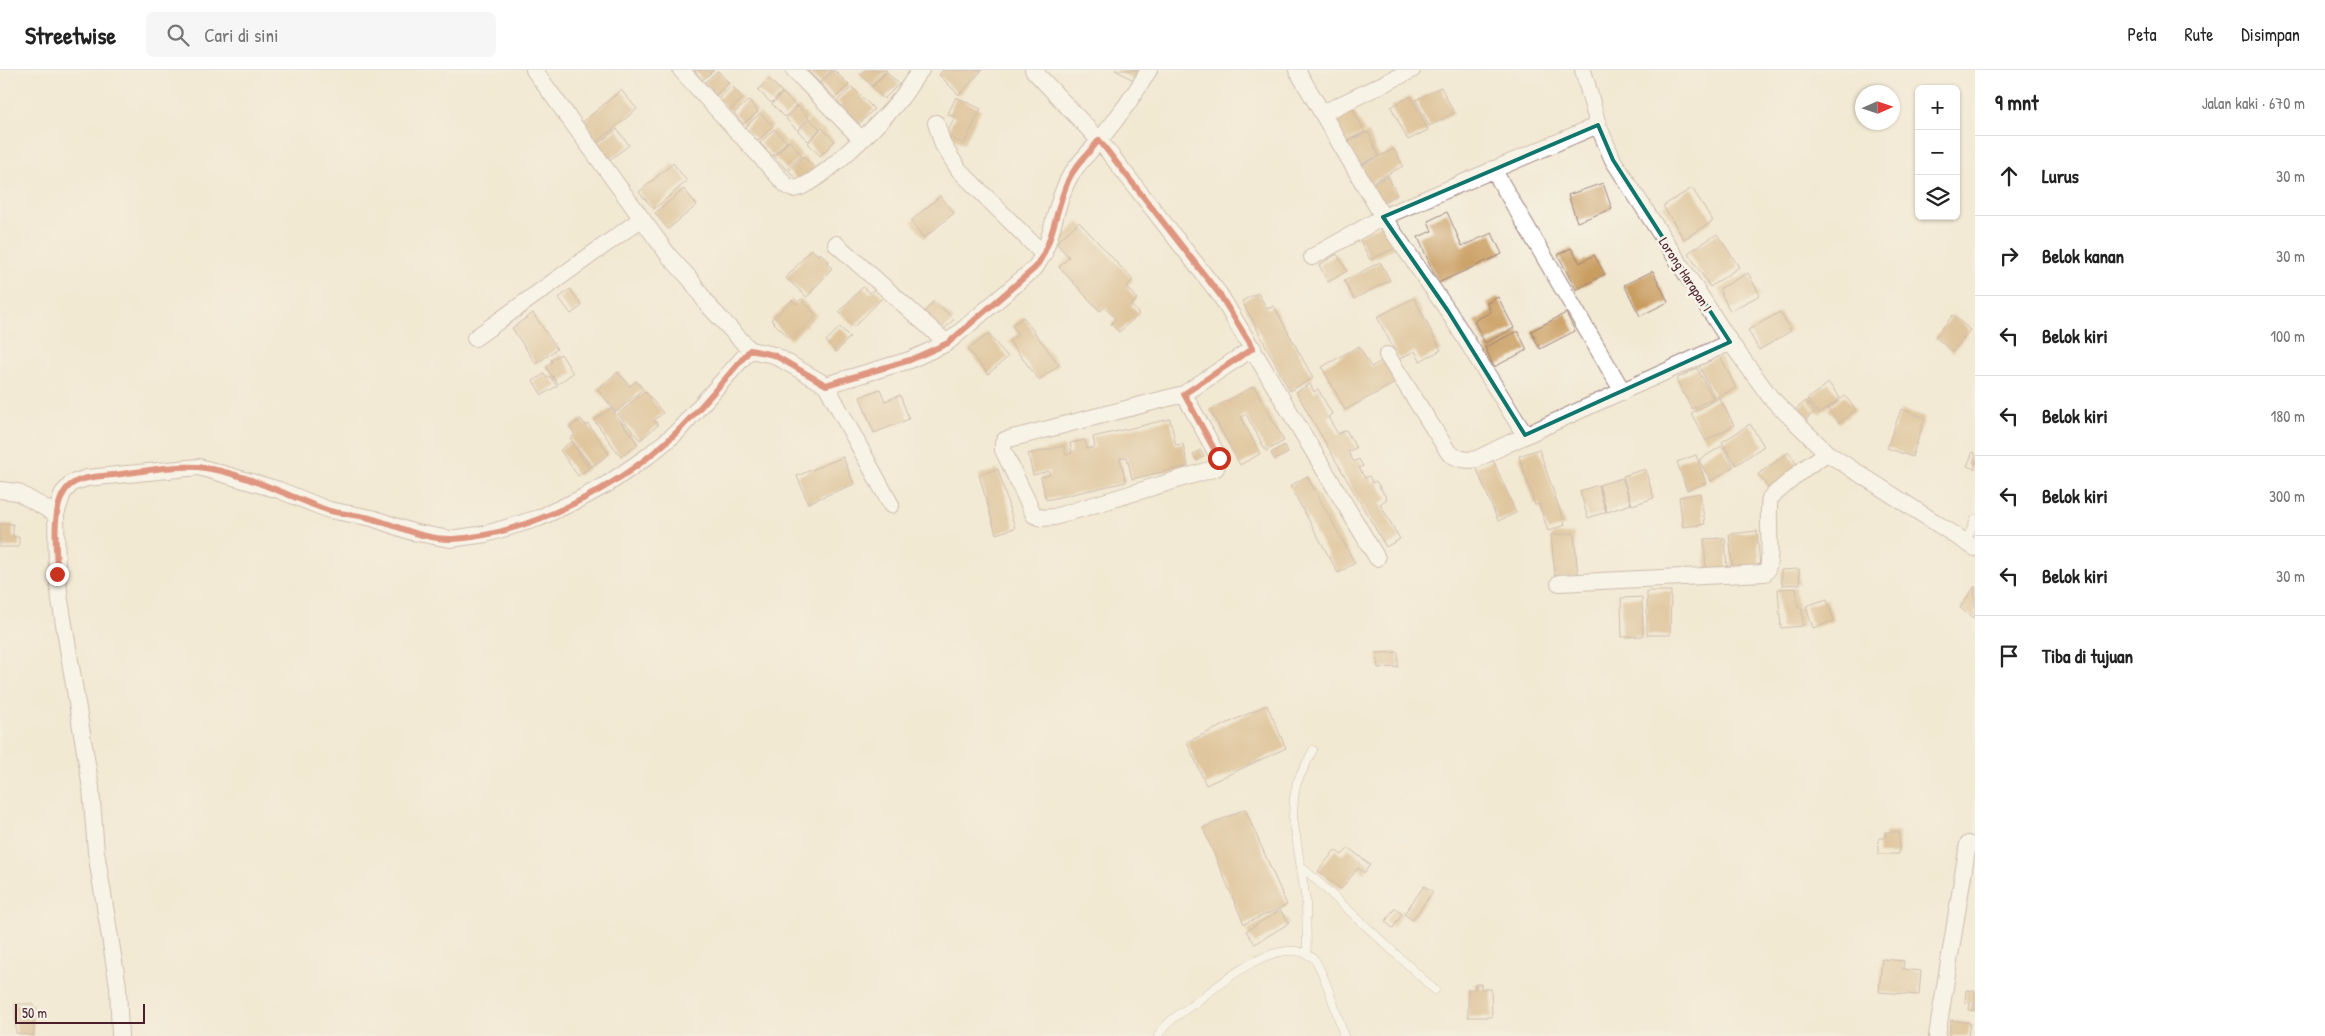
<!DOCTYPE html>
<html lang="id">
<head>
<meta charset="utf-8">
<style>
  :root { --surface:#fff; --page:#f6f6f6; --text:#222; --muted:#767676; --line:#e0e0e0 }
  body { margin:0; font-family:"Patrick Hand",sans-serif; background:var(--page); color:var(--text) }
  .controls { position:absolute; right:15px; top:15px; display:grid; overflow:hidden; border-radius:8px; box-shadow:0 1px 4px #0004 }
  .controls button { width:45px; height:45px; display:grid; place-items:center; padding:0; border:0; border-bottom:1px solid var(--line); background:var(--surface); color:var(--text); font:25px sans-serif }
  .compass { position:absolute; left:1855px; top:15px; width:45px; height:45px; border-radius:50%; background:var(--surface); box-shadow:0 1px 4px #0004; rotate:87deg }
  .scale { position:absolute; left:15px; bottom:12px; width:130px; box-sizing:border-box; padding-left:5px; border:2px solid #4a1f2b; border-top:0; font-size:14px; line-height:18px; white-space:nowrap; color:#4a1f2b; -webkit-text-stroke:4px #f7f3e8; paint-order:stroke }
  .stop { position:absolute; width:15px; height:15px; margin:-11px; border:4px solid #c8321e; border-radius:50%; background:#fff }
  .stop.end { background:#c8321e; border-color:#fff; box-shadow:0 1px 5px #0008 }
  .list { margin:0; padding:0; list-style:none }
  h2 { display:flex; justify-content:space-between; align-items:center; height:65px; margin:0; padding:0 20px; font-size:21px }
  h2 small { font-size:16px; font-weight:400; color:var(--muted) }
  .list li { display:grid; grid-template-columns:32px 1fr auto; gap:15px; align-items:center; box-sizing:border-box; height:80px; padding:0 20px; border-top:1px solid var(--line) }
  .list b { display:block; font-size:19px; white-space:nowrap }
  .list em { font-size:16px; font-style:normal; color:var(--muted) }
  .icon { flex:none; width:28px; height:28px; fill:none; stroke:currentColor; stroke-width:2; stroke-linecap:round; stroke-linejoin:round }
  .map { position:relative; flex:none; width:1975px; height:966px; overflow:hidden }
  header { display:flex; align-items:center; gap:30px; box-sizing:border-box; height:70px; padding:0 25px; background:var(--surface); border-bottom:1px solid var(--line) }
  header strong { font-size:24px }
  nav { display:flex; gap:28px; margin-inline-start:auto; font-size:18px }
  .search { width:350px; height:45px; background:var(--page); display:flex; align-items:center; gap:12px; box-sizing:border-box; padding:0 18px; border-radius:8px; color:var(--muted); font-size:19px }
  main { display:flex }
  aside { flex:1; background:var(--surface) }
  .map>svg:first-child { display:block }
</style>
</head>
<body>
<header>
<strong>Streetwise</strong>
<div class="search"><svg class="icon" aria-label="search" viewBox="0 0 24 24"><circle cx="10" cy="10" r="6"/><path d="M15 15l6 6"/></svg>Cari di sini</div>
<nav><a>Peta</a><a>Rute</a><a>Disimpan</a></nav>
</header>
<main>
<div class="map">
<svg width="1975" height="966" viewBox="0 0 1975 966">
  <rect width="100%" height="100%" fill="#f7f3e8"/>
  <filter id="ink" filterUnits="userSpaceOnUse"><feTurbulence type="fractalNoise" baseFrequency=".02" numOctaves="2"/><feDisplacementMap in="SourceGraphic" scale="10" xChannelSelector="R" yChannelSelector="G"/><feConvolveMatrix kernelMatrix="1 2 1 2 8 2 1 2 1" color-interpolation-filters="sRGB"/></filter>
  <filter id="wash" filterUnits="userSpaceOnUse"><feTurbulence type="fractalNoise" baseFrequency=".0096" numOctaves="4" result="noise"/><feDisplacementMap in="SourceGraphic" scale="20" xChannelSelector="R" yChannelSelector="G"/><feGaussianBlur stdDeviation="1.12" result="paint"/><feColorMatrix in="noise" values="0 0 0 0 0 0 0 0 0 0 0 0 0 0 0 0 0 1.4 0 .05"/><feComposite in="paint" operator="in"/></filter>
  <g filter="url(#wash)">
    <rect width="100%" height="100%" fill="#f2e9d3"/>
    <g id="blocks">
      <path fill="#c99c5e" d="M694,0H714L702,10Z
        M807,0H832L820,13Z
        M834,0L849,15L835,28L820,13Z
        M865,0H887L872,16L860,4Z
        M943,0H982L959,25L939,5Z
        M1115,0H1141L1135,11Z
        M718,1L729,13L716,25L705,12Z
        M887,2L899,14L884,29L872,17Z
        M769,9L782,22L771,33L758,20Z
        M732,16L743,28L729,41L718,29Z
        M852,17L874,39L859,54L837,31Z
        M1441,17L1454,43L1429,56L1416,30Z
        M621,20L637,39L595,74L579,55Z
        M783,23L796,36L785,47L772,34Z
        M1411,26L1428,60L1408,70L1391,37Z
        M956,27L981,39L964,74L946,65L955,47L948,44Z
        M749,30L758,42L743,54L734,43Z
        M798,36L809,48L797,60L786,49Z
        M1353,39L1365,62L1344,72L1333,48Z
        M760,43L773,56L758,71L745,58Z
        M810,49L820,59L808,71L798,61Z
        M822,58L835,71L820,86L808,73Z
        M617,59L629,75L607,92L595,76Z
        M774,59L787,72L773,86L760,73Z
        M1368,62L1379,86L1357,96L1346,72Z
        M789,71L802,85L787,100L774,86Z
        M1394,79L1403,96L1369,114L1360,96Z
        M803,86L815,98L800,113L789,101Z
        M673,93L687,111L654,139L639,122Z
        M1388,106L1397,125L1380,134L1371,115Z
        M1603,113L1612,139L1577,152L1568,125Z
        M1692,118L1713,151L1684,169L1663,136Z
        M684,119L697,135L668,159L655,143Z
        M940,126L954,143L924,168L911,151Z
        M1447,142L1462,176L1492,163L1502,184L1438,213L1418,167L1432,161L1428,151Z
        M1079,152L1133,210L1126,217L1137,229L1131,235L1139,244L1119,262L1111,254L1116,249L1105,237L1100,241L1059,197L1069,187L1056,173Z
        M1383,153L1395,178L1370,190L1358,166Z
        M1717,164L1739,197L1710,217L1688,183Z
        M1571,178L1580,193L1594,185L1605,204L1576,220L1558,185Z
        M811,179L818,185L820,183L829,191L827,193L832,198L807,227L786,208Z
        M1337,184L1347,201L1328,212L1319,195Z
        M1380,192L1390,210L1354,229L1344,211Z
        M1653,201L1668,232L1640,246L1624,215Z
        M1748,203L1760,225L1730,241L1719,219Z
        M863,217L870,223L875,219L883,227L854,257L839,242Z
        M570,219L582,236L571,244L559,228Z
        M1258,223L1267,239L1274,236L1313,308L1290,321L1242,231Z
        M1498,227L1514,258L1485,273L1474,251L1491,242L1487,233Z
        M1414,228L1441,280L1420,291L1415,281L1399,289L1377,247Z
        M801,229L817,245L791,270L771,250L792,230L796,234Z
        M934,231L954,249L942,262L922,244Z
        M1780,242L1791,261L1759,280L1748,260Z
        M533,243L557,279L536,294L512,258Z
        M1566,243L1575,261L1540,279L1531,261Z
        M1953,245L1970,260L1953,282L1935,267Z
        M1023,247L1059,295L1039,310L1009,271L1018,264L1012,255Z
        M840,257L850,267L836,282L826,271Z
        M1518,261L1527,280L1494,297L1485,277Z
        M988,264L1008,287L988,304L968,280Z
        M1359,276L1371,297L1385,289L1397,312L1345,340L1322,297Z
        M561,284L573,303L558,314L546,297L552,292L551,290Z
        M1720,286L1736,318L1715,328L1699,296Z
        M1697,298L1713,328L1692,339L1676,309Z
        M618,302L630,316L636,311L643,319L616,342L597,319Z
        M544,304L547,308L550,306L557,316L542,325L533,311Z
        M1829,313L1840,328L1819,344L1807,329Z
        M1310,314L1314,322L1318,319L1332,344L1328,347L1338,364L1346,360L1356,378L1348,382L1354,392L1359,389L1363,396L1359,398L1365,408L1369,406L1373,413L1376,411L1387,429L1380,434L1400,469L1386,477L1296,322Z
        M1254,316L1284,371L1266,381L1246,344L1241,347L1260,384L1240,395L1210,340Z
        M880,319L885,331L900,325L909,349L874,363L860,327Z
        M645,321L663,343L654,350L658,355L640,370L618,344Z
        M1845,326L1856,340L1839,353L1828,339Z
        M1719,328L1734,355L1706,371L1691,343Z
        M1806,331L1815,342L1800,354L1791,343Z
        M611,338L638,374L621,387L594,350Z
        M1901,339L1925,348L1912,387L1887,378Z
        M581,349L586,356L588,354L609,384L591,397L570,368L575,365L570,357Z
        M1170,349L1176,375L1183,374L1188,396L1132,409L1127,387L1120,388L1126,412L1046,430L1041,407L1050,405L1049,401L1033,405L1028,384L1064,376L1066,385L1072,383L1070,373L1085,370L1087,379L1095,377L1093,367Z
        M1750,354L1764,376L1736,395L1722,372Z
        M571,372L589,398L578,406L560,380Z
        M1284,375L1288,383L1275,390L1271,383Z
        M1722,376L1734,396L1711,411L1699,390Z
        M1539,379L1565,455L1548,461L1539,434L1535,435L1519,386Z
        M1200,380L1204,386L1197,391L1193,385Z
        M1789,382L1799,398L1769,419L1758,404Z
        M1973,382L1975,383V399L1967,396Z
        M1696,385L1706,413L1687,420L1677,392Z
        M843,387L854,414L808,433L797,406Z
        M1493,390L1516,443L1498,451L1476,397Z
        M998,399L1015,458L996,464L979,405Z
        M1645,399L1654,428L1632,435L1623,406Z
        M1307,406L1355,493L1338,503L1290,416Z
        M1622,408L1631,434L1607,442L1599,415Z
        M1598,415L1606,442L1588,448L1580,421Z
        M1700,423L1705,454L1683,457L1679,427Z
        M0,454H13V467H19V477H0Z
        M1757,461L1760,498L1733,501L1729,464Z
        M1574,463L1578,506L1555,508L1551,465Z
        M1725,468L1727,499L1706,501L1704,469Z
        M1799,499L1800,514L1782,515L1781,500Z
        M1975,516V549L1960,538Z
        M1796,518L1798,538H1802L1803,556L1781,558L1778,519Z
        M1647,521H1671L1670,565H1647Z
        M1642,527L1643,566L1622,567L1621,528Z
        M1827,529L1834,551L1813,558L1806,536Z
        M1398,582V597L1378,598L1377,583Z
        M1267,635L1286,678L1206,715L1187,672Z
        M1245,739L1287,835L1244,854L1203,758Z
        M1885,762H1899V784H1878L1879,768H1885Z
        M1349,778L1370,795L1364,803L1358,798L1341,819L1318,801L1335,780L1342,785Z
        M1424,816L1433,822L1412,850L1404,844Z
        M1395,838L1402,844L1393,858L1385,852Z
        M1280,840L1289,853L1255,874L1246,861Z
        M1882,889L1904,891L1903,899L1921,901L1919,925L1879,922Z
        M1475,914H1481V919H1491L1492,947H1468V919H1475Z
        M1966,920L1975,921V941L1969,940L1970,932H1965Z
        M15,934H33L34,966L16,963Z
        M1951,950L1970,953L1968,966H1949Z"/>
    </g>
  </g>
  <g filter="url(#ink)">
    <use href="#blocks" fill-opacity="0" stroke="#9e847f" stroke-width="1"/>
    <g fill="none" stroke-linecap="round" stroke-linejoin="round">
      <g stroke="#9e847f" stroke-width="9">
        <path id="lane" d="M1966,472L1975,449
          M1302,797L1435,920
          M1307,884L1306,831L1293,747L1294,727L1297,712L1313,680
          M1158,966C1166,951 1184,941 1198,931C1222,912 1281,862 1313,888C1323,897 1339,950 1344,966"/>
      </g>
      <g stroke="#9e847f" stroke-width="18">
        <path id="street" d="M534,0L669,186L691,210L707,234L750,280L774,285L826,315L910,290L947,273L1035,198C1054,171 1053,137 1069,108C1076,95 1088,84 1098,72C1117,49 1134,26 1149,0
          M681,0L786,115L793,119C816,118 884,49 901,28C908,19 913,9 921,0
          M794,0L861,69
          M1033,0L1099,70L1220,225L1377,488
          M1297,0L1383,147L1448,241L1525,365
          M1583,0L1598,55L1613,90L1730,272L1771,328L1827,383L1975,478
          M1323,43L1412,0
          M936,53L943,75L959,100L1044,185
          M1493,99L1623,322
          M836,174L947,273
          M1312,187L1383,147L1598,55
          M475,268L641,149
          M1387,285L1449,383C1458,389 1465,391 1477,389C1560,347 1646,312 1730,272
          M826,315L891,435
          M1184,324L1219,388L1216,398L1054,447L1042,448L1034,445L1003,380V373L1005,370L1184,324L1253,278
          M0,420L17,422L56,444
          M1559,513L1765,503C1774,495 1766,444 1770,428L1805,398L1827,383
          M120,966L118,916L96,782L91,718L60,530L57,504L56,444L63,423L72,413L87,408L199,397L279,420L329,440L372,448L412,462L450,469L486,464L539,448L578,430L609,413L648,386L676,363L750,280
          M1937,966L1968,774"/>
      </g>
      <use href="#lane" stroke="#fff" stroke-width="8"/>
      <use href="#street" stroke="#fff" stroke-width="16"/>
    </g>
  </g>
  <g fill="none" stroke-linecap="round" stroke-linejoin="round" filter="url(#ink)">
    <path stroke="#c8321e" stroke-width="6" d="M57,504C57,479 51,447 63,424C72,406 96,407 113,405C140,402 170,395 198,397C240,401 288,426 327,440C342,445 358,444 373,449C398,456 425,470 452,469C529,465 621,416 676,363C702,337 726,308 750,280L774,285L826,315L910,290L948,273L1035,198C1054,172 1055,140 1068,111C1074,96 1089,83 1099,70L1220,225L1253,278L1184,324L1219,388"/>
  </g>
  <path d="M0 0H1975V966H0ZM1598,55L1613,90L1730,272L1525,365L1448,241L1383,147Z" fill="#f2e9d3" fill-opacity=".55" fill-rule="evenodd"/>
  <path fill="none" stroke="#0f766e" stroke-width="4" stroke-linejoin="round" d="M1598,55L1613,90L1730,272L1525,365L1448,241L1383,147Z"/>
  <g text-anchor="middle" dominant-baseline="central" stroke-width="5" stroke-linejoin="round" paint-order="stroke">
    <g font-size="14" fill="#4a1f2b" stroke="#f7f3e8">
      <text transform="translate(1686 204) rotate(57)">Lorong Harapan I</text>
    </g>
  </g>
</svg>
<div class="controls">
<button>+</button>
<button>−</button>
<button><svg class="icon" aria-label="layers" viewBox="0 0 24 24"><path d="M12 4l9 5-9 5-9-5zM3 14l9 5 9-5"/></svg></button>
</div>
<svg class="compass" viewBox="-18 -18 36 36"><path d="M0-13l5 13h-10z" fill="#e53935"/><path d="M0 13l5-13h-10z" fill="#767676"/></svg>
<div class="scale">50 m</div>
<div class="stop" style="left:1219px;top:388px"></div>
<div class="stop end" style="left:57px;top:504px"></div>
</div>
<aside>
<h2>9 mnt<small>Jalan kaki · 670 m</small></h2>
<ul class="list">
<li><svg class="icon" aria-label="ahead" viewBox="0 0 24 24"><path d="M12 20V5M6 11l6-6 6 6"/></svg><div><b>Lurus</b></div><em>30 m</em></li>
<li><svg class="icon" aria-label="right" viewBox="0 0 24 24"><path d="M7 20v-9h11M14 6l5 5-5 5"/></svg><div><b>Belok kanan</b></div><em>30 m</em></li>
<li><svg class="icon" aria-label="left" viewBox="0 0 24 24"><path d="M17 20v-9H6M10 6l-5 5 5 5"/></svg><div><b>Belok kiri</b></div><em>100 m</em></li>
<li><svg class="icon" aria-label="left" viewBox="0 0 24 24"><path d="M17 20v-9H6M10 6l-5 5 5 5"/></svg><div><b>Belok kiri</b></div><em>180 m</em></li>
<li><svg class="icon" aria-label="left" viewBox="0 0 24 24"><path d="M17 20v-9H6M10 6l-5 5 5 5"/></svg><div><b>Belok kiri</b></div><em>300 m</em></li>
<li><svg class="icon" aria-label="left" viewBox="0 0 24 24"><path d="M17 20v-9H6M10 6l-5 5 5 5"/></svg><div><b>Belok kiri</b></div><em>30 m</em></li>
<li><svg class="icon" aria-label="arrive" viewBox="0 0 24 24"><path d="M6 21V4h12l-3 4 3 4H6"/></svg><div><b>Tiba di tujuan</b></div></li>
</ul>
</aside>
</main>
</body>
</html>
